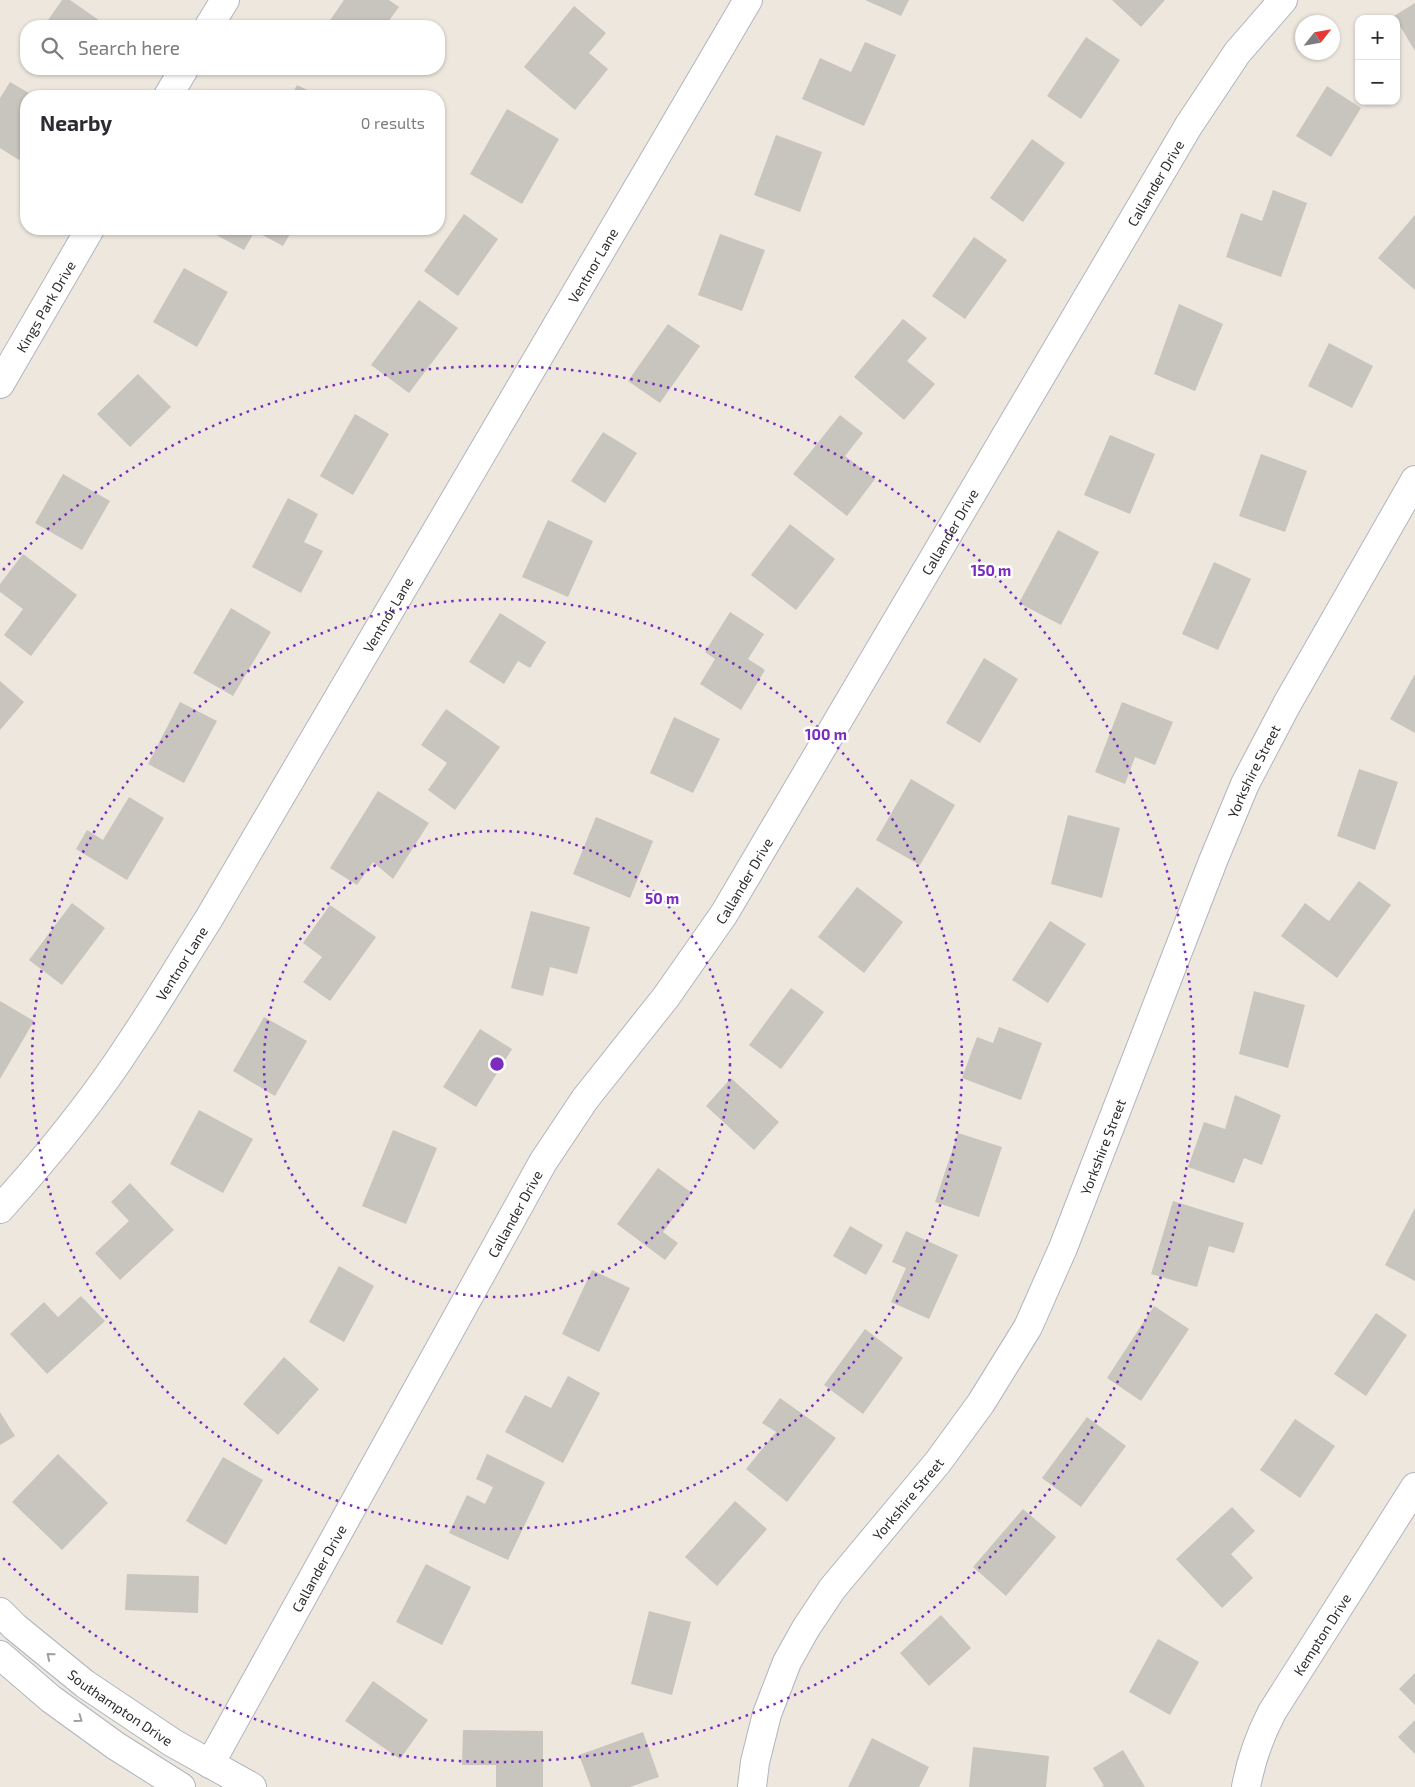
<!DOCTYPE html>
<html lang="en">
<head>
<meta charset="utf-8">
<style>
  :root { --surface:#fff; --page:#f2f2f3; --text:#2b2b33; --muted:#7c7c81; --line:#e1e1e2 }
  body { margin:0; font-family:"Exo 2",sans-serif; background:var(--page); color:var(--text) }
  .controls { position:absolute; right:15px; top:15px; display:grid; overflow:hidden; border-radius:10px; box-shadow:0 1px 4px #0004 }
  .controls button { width:45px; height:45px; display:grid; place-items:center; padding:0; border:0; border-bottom:1px solid var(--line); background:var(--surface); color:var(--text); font:25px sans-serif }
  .compass { position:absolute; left:1295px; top:15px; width:45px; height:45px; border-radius:50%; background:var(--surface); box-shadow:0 1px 4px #0004; rotate:59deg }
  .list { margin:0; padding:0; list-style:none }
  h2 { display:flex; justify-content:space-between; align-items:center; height:65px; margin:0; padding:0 20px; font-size:21px }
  h2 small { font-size:16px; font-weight:400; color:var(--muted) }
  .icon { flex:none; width:28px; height:28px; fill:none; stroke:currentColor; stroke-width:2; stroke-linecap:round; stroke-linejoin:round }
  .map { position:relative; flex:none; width:1415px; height:1787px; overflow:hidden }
  .search { position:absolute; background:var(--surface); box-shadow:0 1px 4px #0004; left:20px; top:20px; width:425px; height:55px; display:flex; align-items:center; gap:12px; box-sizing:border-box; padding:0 18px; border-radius:20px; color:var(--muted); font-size:19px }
  .panel { position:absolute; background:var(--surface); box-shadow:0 1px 4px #0004; left:20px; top:90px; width:425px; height:145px; border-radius:20px }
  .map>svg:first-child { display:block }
</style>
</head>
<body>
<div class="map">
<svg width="1415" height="1787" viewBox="0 0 1415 1787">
  <rect width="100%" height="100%" fill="#ede7de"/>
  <path fill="#c8c4be" d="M62,0H70L103,23L101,26H44Z
    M344,0H389L399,7L385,26H326Z
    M865,0H909L901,16Z
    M1112,0H1165L1141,27Z
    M1415,3V51L1394,16Z
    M574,6L606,33L589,53L608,69L575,110L524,67Z
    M1086,37L1120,60L1081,119L1047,96Z
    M865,42L896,55L864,126L802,99L820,58L851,72Z
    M10,82L34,96H26V147L19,160L0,148V98Z
    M297,85L320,96H291Z
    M1327,86L1361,108L1331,157L1296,136Z
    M507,109L559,139L522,204L470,174Z
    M776,135L822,152L800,212L754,195Z
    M1032,139L1065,163L1023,222L990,198Z
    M1273,190L1307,203L1281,277L1226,257L1241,213L1262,221Z
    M464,214L498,239L458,296L424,271Z
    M1415,215V290L1378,258Z
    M210,229H293L283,246L255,231L244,250L209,231Z
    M720,234L765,250L742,311L698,295Z
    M974,237L1007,260L965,319L932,296Z
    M184,268L228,292L197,347L153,322Z
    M419,300L458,328L409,393L371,365Z
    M1179,304L1223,324L1195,391L1154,374Z
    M903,319L927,338L907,361L935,384L904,420L854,377Z
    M668,324L700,346L660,403L628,381Z
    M1329,343L1373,366L1352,408L1308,386Z
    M138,374L171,407L130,447L97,414Z
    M355,414L389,434L353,495L320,476Z
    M840,415L863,433L845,456L875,479L847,516L793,474Z
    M603,432L637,453L605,503L571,481Z
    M1110,435L1155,454L1130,514L1084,495Z
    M1261,454L1307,471L1285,532L1239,516Z
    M63,474L110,501L82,550L35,523Z
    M288,498L318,514L304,542L323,551L301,593L252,567Z
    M548,520L593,541L568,597L522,577Z
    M790,524L835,559L796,610L751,575Z
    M1058,530L1099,552L1061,625L1019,603Z
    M23,554L77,595L31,656L4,635L23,609L0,592V584Z
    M1214,562L1251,579L1218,650L1182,634Z
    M231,608L271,632L233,696L193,673Z
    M730,612L764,634L748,659L765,670L741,710L700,684L715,659L705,652Z
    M500,613L546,642L530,668L518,661L504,684L469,662Z
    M984,658L1018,679L980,743L946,723Z
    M1415,674V733L1390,719Z
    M0,681L24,702L0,730Z
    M180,702L217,721L184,783L148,764Z
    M1122,702L1173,722L1155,765L1135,757L1125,784L1095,772Z
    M446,709L500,747L455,810L428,790L447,763L421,745Z
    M674,717L720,739L693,793L650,773Z
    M1359,769L1398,782L1375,850L1337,836Z
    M911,779L955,805L920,865L876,840Z
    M378,791L429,823L393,879L373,862L357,885L330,868Z
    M129,797L164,818L127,880L76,849L87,830L103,840Z
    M1068,815L1120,828L1102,898L1051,884Z
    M596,817L653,841L630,898L573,874Z
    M1359,881L1391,905L1337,978L1281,936L1305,903L1329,921Z
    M857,887L903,922L864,973L818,937Z
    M72,903L105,928L62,985L29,960Z
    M330,905L376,937L330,1001L303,982L322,957L303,943Z
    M531,911L590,927L577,974L550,967L543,996L511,988Z
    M1050,921L1086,944L1048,1003L1012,980Z
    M791,988L824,1012L781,1069L749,1045Z
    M1254,991L1305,1005L1288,1068L1239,1054Z
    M0,1001L34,1021L0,1079Z
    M264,1017L307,1041L275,1096L233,1071Z
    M999,1027L1042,1043L1021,1100L962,1078L977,1037L993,1043Z
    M480,1029L512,1049L476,1107L443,1087Z
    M731,1078L779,1122L754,1150L706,1106Z
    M1235,1095L1281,1115L1262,1165L1244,1158L1234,1183L1188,1167L1204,1122L1225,1129Z
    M199,1110L253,1139L223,1193L170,1164Z
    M393,1130L437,1148L406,1224L362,1206Z
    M958,1133L1002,1147L979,1217L935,1202Z
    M658,1168L692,1193L663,1232L678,1243L665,1260L617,1224Z
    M130,1183L174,1230L120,1280L95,1253L129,1221L111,1202Z
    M1173,1201L1244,1223L1234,1253L1209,1246L1197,1287L1151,1274Z
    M1415,1208V1281L1385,1265Z
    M850,1226L883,1245L866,1275L833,1256Z
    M906,1231L958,1255L929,1319L891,1302L906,1268L892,1262Z
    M339,1266L374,1286L344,1342L309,1322Z
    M592,1270L630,1288L599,1352L562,1334Z
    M81,1296L105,1321L47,1374L10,1334L44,1302L58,1317Z
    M1154,1306L1189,1329L1141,1401L1107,1378Z
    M1376,1313L1407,1335L1366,1396L1334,1374Z
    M865,1329L903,1358L863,1414L824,1385Z
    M284,1357L319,1389L278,1435L243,1404Z
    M568,1376L600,1393L563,1463L505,1432L525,1395L551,1408Z
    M780,1398L836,1438L787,1502L746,1469L776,1432L762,1423Z
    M0,1412L15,1436L0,1445Z
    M1087,1417L1126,1446L1081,1507L1042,1478Z
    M1295,1419L1335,1446L1300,1498L1260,1470Z
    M58,1454L108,1503L62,1550L12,1502Z
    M487,1454L545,1482L508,1560L449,1533L467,1495L485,1504L493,1487L476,1479Z
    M223,1457L263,1480L226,1545L186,1521Z
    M735,1501L767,1529L717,1586L685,1557Z
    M1232,1507L1255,1531L1231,1554L1253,1578L1222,1608L1176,1559Z
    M1023,1509L1056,1537L1006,1596L973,1567Z
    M426,1564L471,1587L442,1645L396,1622Z
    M127,1574L199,1576L198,1613L125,1610Z
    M649,1611L691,1622L672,1695L631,1684Z
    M941,1615L971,1648L929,1686L900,1653Z
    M1158,1639L1199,1662L1170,1715L1129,1692Z
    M1415,1673V1705L1399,1689Z
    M373,1681L428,1720L400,1759L345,1721Z
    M1415,1720V1754L1398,1737Z
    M463,1730L543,1731V1787H496V1765H462Z
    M643,1732L659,1777L630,1787H591L579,1755Z
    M872,1738L929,1767L919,1787H848Z
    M973,1747L1049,1756L1046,1787H969Z
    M1123,1750L1145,1787H1101L1104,1786L1093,1768Z"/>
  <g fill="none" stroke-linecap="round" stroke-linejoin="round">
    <g stroke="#b2b4be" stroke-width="30">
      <g id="minor">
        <path d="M209,26L225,0"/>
        <path d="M168,96L184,69"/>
        <path id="s1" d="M0,384L90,229"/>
        <path id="s2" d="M0,1209C47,1157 93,1101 131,1042C158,1002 182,961 208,920L748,0"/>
        <path id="s3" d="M210,1764L543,1162L585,1099L666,997L724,914L1189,125L1237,53L1283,0"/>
        <path id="s4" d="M752,1787L755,1762L767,1714L787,1662L806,1628L832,1589L938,1462L981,1403L1028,1327L1063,1248L1213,861L1245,784L1287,704L1415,480"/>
        <path id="s5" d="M1246,1787C1251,1760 1259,1737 1272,1712L1415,1487"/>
      </g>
    </g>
    <g stroke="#b2b4be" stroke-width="30">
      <g id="tertiary">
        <path id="s6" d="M0,1612L15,1627L85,1684L173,1743L252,1787"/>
        <path d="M0,1655L51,1699L116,1746L181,1787"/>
      </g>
    </g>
    <use href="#minor" stroke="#fff" stroke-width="28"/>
    <use href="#tertiary" stroke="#fff" stroke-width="28"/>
  </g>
  <defs><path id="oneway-chevron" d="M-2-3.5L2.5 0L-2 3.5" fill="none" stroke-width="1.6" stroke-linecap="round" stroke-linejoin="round" transform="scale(1.25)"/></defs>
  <g stroke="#a0a0a0">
    <use href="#oneway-chevron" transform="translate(50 1656) rotate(-141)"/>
    <use href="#oneway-chevron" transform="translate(79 1719) rotate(36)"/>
  </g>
  <g fill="none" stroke="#7b2cbf" stroke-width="2.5" stroke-dasharray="2.5 5">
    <circle cx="497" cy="1064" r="233"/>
    <circle cx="497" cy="1064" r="465"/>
    <path d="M3 570A698 698 0 1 1 3 1558"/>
  </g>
  <g text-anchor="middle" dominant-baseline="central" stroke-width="5" stroke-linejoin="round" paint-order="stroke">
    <g font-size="14" fill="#2c2c2c" stroke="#fff">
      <text stroke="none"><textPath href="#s3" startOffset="1844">Callander Drive</textPath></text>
      <text stroke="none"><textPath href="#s2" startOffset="1116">Ventnor Lane</textPath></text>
      <text stroke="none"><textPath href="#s1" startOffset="90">Kings Park Drive</textPath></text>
      <text stroke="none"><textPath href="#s3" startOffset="1439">Callander Drive</textPath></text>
      <text stroke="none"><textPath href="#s2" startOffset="711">Ventnor Lane</textPath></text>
      <text stroke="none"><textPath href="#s4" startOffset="1144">Yorkshire Street</textPath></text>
      <text stroke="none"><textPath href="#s3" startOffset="1034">Callander Drive</textPath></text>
      <text stroke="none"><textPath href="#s2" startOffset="306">Ventnor Lane</textPath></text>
      <text stroke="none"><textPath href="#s4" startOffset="739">Yorkshire Street</textPath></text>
      <text stroke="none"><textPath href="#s3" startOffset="629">Callander Drive</textPath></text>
      <text stroke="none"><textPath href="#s4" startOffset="334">Yorkshire Street</textPath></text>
      <text stroke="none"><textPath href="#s3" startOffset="224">Callander Drive</textPath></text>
      <text stroke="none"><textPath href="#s5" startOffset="172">Kempton Drive</textPath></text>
      <text stroke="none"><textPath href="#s6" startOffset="154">Southampton Drive</textPath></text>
    </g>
  </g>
  <circle cx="497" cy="1064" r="8" fill="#7b2cbf" stroke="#fff" stroke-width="2.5"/>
  <g font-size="15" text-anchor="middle" font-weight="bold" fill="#7b2cbf" stroke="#fff" stroke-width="5" stroke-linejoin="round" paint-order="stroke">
    <text x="991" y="576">150 m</text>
    <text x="826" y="740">100 m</text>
    <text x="662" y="904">50 m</text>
  </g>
</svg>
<div class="controls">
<button>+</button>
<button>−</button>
</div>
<svg class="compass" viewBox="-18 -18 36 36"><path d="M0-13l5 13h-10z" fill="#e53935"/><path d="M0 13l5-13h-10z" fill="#7c7c81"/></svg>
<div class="search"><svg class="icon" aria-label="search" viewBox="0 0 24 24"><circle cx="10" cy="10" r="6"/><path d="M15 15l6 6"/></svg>Search here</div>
<section class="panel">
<h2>Nearby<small>0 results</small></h2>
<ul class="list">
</ul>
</section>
</div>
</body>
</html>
